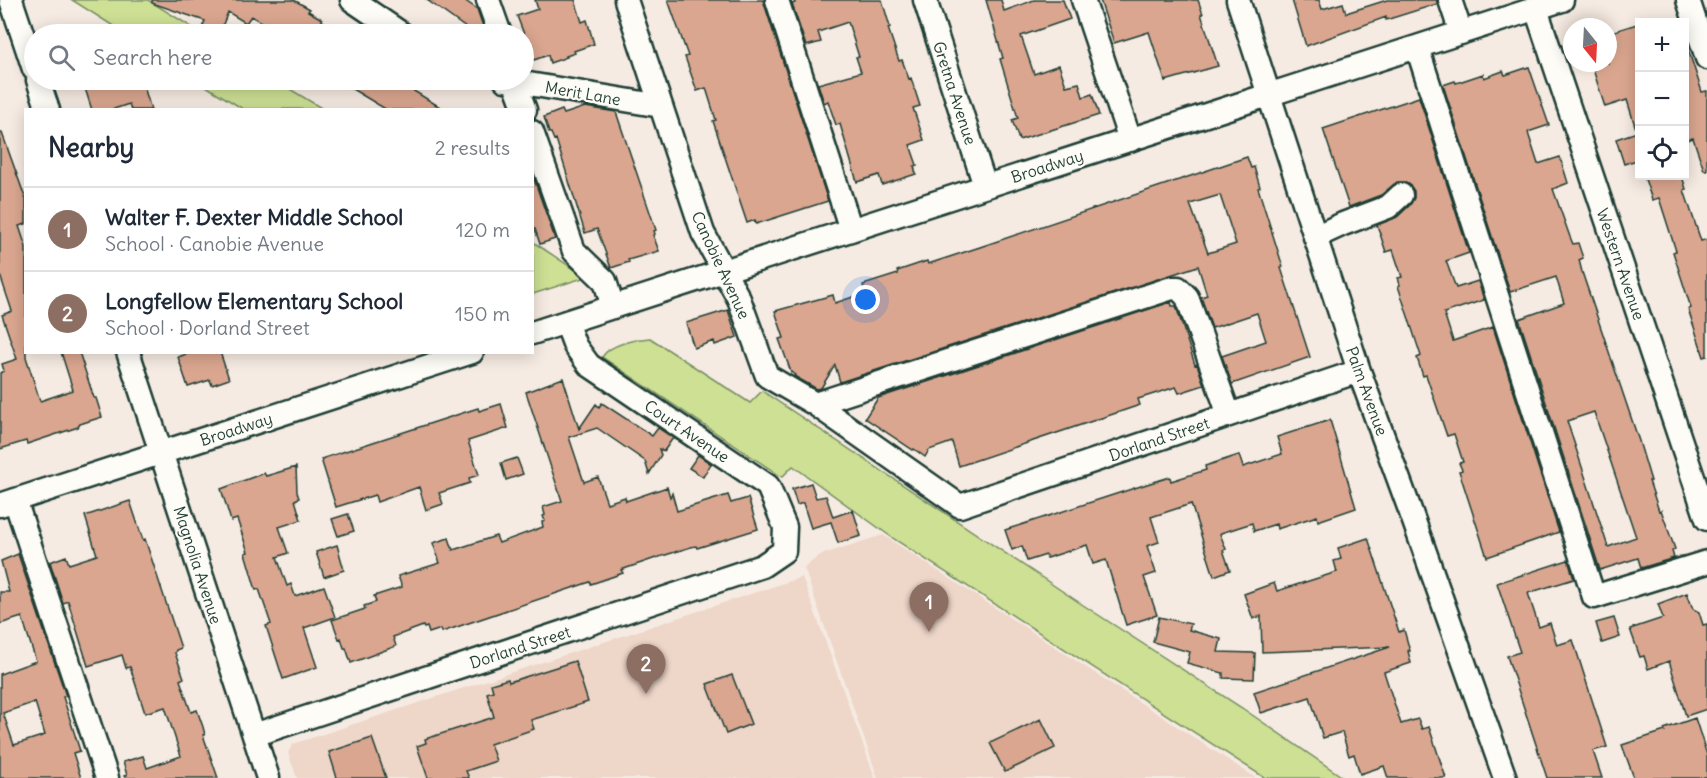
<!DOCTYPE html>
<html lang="en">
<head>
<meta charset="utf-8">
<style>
  :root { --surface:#fff; --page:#f2f2f3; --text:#1f2937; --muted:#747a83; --line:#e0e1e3; --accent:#b45309 }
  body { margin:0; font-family:Delius,sans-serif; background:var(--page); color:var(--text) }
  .controls { position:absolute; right:18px; top:18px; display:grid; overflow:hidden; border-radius:0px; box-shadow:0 3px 15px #0003 }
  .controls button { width:54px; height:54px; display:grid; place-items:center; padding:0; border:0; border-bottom:2px solid var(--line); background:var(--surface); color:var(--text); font:30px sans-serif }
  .compass { position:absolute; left:1563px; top:18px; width:54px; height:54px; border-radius:50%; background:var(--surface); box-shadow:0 3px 15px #0003; rotate:162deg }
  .you { position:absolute; left:866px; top:300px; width:21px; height:21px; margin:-15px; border:4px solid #fff; border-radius:50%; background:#1a73e8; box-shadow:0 0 0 9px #1a73e833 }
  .badge { display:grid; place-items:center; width:39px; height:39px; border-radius:50%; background:var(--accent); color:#fff; font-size:20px; font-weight:700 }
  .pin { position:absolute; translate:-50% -50px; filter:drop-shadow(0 2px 3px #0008) }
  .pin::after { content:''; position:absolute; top:32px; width:21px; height:18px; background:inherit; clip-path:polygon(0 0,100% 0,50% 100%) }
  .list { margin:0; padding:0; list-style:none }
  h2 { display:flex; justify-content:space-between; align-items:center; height:78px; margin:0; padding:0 24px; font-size:26px }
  h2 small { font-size:20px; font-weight:400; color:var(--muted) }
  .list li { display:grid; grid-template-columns:39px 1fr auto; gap:18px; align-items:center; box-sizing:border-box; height:84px; padding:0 24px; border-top:2px solid var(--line) }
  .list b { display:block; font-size:22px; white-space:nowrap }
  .list p { margin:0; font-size:20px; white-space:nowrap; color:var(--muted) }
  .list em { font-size:20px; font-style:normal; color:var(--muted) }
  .icon { flex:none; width:33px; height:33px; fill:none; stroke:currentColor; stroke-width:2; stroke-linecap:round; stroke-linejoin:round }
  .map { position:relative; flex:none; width:1707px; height:778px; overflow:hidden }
  .search { position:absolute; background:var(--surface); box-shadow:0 3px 15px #0003; left:24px; top:24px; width:510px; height:66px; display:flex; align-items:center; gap:15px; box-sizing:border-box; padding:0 21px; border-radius:33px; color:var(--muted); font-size:22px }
  .panel { position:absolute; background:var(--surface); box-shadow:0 3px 15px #0003; left:24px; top:108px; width:510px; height:246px; border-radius:0px }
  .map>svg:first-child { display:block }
</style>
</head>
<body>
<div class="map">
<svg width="1707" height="778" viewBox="0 0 1707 778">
  <rect width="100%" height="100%" fill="#f6ebe2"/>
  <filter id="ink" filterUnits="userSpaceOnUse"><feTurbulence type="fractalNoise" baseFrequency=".0167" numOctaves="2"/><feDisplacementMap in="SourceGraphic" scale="12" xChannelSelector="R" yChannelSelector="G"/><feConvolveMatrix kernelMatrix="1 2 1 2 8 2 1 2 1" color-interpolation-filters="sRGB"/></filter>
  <g filter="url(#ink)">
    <path fill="#eed6c9" d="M883,535L1256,778H878L804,568L820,555Z
      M802,577L875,778H297L288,753L293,744Z"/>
    <path fill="#cde094" stroke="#768e64" stroke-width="1.5" d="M72,0H148L203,34H126Z
      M196,80H275L323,109H243Z
      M533,242L586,277L533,294Z
      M650,338L750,403L762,391L1080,603L1242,708L1344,778H1265L894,539L793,466L782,477L602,357C610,344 636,339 650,338Z"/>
    <path fill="#daa68f" stroke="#1f3d34" stroke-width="1.5" fill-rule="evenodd" d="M152,0H294L310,9L308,11L322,19V21L324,22L317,34H282L251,16L246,23L228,12L219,34H199L205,21L152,3Z
      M427,0H464L477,9L484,29L479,32L473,33Z
      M535,0H575L582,22L587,20L594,44L574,51L575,53L566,56L567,57L550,63L548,55L534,60L517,16L538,9Z
      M668,0H763L828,201L756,224L755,220L747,223L713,121L716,120L706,88L697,91L685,57L688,56Z
      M794,0H882L890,27L888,28L899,61L902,60L909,79L911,78L920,106L913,108L924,140L910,145L917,165L914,166L916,174L882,185L879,175L857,182L840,124L836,125L828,101L824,103L818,84L861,72L856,57H859L848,22L818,32L821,42L806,46L792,4L795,3Z
      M986,0H1001L1004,11L1034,0H1063L1070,19L1021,36L1034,74L1059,65L1066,86L1079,83L1083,97L1092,94L1099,115L1019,140L1012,120L1018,118L1000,59L1003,58Z
      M1100,0H1198L1203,14H1201L1218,66L1165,81L1149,32L1114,43Z
      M1292,0H1319L1322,9L1343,3L1346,13L1387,0H1437V4L1386,20V17L1306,46Z
      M1640,23V128L1636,129L1627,100L1605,107L1591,63H1608V33Z
      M1688,49L1702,92L1707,91V170H1704L1693,138L1684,141V50Z
      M1529,67L1549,125L1528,132L1529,136L1538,164L1560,157L1568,183L1553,189L1570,237L1573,244L1578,243L1583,258L1579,260L1582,272L1639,441L1651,481H1649L1659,511L1661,510L1675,549L1672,551L1674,558L1641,568L1638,558L1600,570L1519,319L1564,303L1556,277L1510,292L1443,85L1455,81L1456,83L1483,74L1484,78L1503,71L1505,75ZM1594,412L1636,537L1608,547L1567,421Z
      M92,80H139L140,84L143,83L151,110H131L129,104L111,110H92L83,82Z
      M337,80H396L445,110H387Z
      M1419,97L1469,253L1446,261L1456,288L1478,281L1484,300L1444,313L1453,341L1493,327L1559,532L1487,557L1459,471L1462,470L1459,463L1463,462L1454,434L1447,436L1426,375L1423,376L1417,358L1421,356L1398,286L1400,285L1398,278L1402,277L1393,250L1386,252L1377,225L1397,217L1410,205L1414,198V191L1410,185L1406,182H1397L1381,195L1349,207L1323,129Z
      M585,107L616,112L656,230L654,231L655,234L653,235L659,251L628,260L629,262L611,268L597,229L585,233L556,139L554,140L551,133H549L544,117L562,110L564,114Z
      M1640,131V159L1624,164L1616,139Z
      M0,133H2L26,200V224L19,226L26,247V357L40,401L73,390L61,352H79L94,398H96L102,417L80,424L78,427L27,444L26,441L0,449V373L4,371L2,364L17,359L2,315L12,311L0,275Z
      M1247,157L1251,168L1254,167L1260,187L1258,188L1283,267L1281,268L1310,357L1232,384L1222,356L1266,341L1257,313L1212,328L1201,297L1207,295L1198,266L840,382L835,365L821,388L817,389L794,376L795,375L791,372L779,339L784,338L775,311L833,295L835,303L865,293L863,285L898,274L897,271L927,261L928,264L980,247ZM1220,195L1236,244L1208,253L1190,204Z
      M1644,176H1682L1686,189L1684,190L1701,241L1707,239V356L1704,357L1688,309L1691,308L1673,252L1676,251L1659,198L1652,200Z
      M534,179L555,239L540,244L535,229L532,230V180Z
      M1171,302L1172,306H1176L1195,365L1197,364L1204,385L1179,393L1176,387L1138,399L1140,405L959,466L952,442L929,450L925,457L914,449L913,450L865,418L878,398Z
      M728,310L737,337L715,345L714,341L694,348L686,323Z
      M192,352H220L229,379L212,385L210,380L188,387L178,357Z
      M563,378L579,429L596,404L599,407L602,403L652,436L658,428L673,438L664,451L659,449L661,455L649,474L645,461L597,428L569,437L584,482L598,477L607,503L625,497L626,501L667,487L670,497L672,493L677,511L728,495L731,503L748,498L758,529L697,548L696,546L691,547L656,558L621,570L623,573L591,584L590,582L442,632L441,629L429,633L427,627L424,628L423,626L393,637L396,646L351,663L346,648H344L341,638L339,639L332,620L365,609L364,606L376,602L374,596L402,587L398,576L440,563L433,543L449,538L453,550L496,536L499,543L543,527L542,522L545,521L543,516L545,515L543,507L562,501L526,392Z
      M501,404L508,428L468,441L479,475L469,478L470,483L439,493L443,504L426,510L419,487L377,502L375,495L336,507L321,459L478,408L479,411Z
      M1330,420L1356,508L1318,521L1317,516L1277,529L1276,524L1254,531L1252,523L1221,533L1220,534L1226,549L1223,550L1230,570L1214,576L1191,504L1151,517L1159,542L1147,546L1156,573L1144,577L1157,615L1126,625L1106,560L1093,564L1087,545L1047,558L1046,555L1027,561L1022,546L1012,550L1005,530L1147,484L1170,477L1171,481L1206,470L1205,466L1239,455L1243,467L1282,454L1277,437Z
      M698,455L711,464L703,477L689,468Z
      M517,458L523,474L506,480L501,463Z
      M296,467L297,492L299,498L295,500L301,520L279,527L288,553L277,557L287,586L291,584L295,596L324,586L335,617L304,628L317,667L283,679L266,626L271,624L259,589L256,590L245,553L248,552L237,519L231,521L221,489L264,473L266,476Z
      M811,483L816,498L826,496L833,517L853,510L861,536L838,543L831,522L811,528L803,503L797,505L792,489Z
      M130,501L143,540L145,539L181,648L176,650L175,653L184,678L180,680L191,712L197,710L203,727L205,735H203L218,778H125L124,776L127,775L123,762L143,756L147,768L181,756L165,707L145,713L130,667L126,668L122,655L88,666L68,601L63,603L50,562L66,556L69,564L97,555L85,516Z
      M348,514L354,531L338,536L332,519Z
      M1368,538L1399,632L1404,630L1410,651H1408L1411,663L1384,672L1401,724L1418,719L1422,729L1429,727L1446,778H1388L1384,766L1360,774L1354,754L1349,756L1342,732L1323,738L1310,697L1261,713L1254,692L1390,647L1262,652L1261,616L1253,619L1244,594L1274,583L1277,591L1337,572L1334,561L1341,559L1338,548Z
      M337,545L344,570L324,577L316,552Z
      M18,554L66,696L63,697L80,751L73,753L81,778H0V674L36,661L22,617L0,624V592H9L1,561ZM35,702L45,735L14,745L3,713Z
      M1568,560L1574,579L1528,593L1539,627L1550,623L1557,645L1573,640L1607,747L1593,751L1602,778H1547L1507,656L1520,652L1497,583Z
      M1687,593L1693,609L1699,612L1703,625L1707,624V709L1686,716L1669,661L1648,669L1644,656L1640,657L1630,629L1663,618L1658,604Z
      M1159,617L1191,624L1189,630L1221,639L1218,652L1255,653L1254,679L1223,678V673L1187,663L1190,652L1153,642Z
      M1614,618L1620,637L1602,643L1596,623Z
      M575,661L588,702L531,720L534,729L490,744L496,761L466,771L469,778H428L417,746L426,743L425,739L494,717L487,693L493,691L491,684L508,679L509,682Z
      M732,675L751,724L726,734L707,684Z
      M1695,718L1707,755V778H1634L1622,745L1665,731L1664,729Z
      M1041,719L1055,748L1005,772L990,743Z
      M372,738L386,778H337L329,752Z"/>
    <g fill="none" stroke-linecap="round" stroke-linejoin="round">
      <g stroke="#1f3d34" stroke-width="27">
        <path id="minor" d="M11,0L34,69
          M352,0L402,34
          M488,0L500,34
          M626,0L703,233L739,299L767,376L815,404L960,506L1359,371
          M777,0L851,230
          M925,0L985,186
          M1083,0L1130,140
          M1238,0L1359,371L1410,510L1505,778
          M1450,0L1461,33
          M1688,0L1707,58
          M1536,9L1707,519
          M1417,47L1594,597L1707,562
          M38,80L48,110
          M505,80L661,106
          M514,80L525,110
          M532,132L574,251L605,281L613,307
          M1315,237L1343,224L1388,207L1401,195
          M532,333L1562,0
          M128,352L268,778
          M815,404L1172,288H1178L1187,297L1229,415
          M15,500L107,778
          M0,505L472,352
          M254,735L762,566L784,551L785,527L768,486L589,365L575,346L566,322"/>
      </g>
      <use href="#minor" stroke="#fdfcf7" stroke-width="22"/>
    </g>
  </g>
  <g text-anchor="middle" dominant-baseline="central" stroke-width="4.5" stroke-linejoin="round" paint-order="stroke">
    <g font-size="16" fill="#1f3d34" stroke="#fdfcf7">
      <text transform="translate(583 93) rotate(10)">Merit Lane</text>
      <text transform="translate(955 93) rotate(72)">Gretna Avenue</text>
      <text transform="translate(1047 166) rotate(-18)">Broadway</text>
      <text transform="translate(1621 264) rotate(71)">Western Avenue</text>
      <text transform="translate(721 265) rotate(65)">Canobie Avenue</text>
      <text transform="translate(1367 391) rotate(70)">Palm Avenue</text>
      <text transform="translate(236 429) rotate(-18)">Broadway</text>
      <text transform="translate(687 431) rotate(34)">Court Avenue</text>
      <text transform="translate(1159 439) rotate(-19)">Dorland Street</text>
      <text transform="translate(198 565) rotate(72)">Magnolia Avenue</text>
      <text transform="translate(520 647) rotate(-18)">Dorland Street</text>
    </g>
  </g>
</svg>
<div class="controls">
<button>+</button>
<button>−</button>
<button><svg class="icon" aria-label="locate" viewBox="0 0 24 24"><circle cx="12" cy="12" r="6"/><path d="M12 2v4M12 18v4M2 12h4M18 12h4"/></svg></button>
</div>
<svg class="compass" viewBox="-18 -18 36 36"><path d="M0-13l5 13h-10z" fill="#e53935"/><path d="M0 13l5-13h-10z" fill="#747a83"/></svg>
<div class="you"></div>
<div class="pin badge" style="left:929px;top:632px;background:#8d6e63">1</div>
<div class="pin badge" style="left:646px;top:694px;background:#8d6e63">2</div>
<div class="search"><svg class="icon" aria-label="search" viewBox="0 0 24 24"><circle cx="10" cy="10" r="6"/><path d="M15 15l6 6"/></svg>Search here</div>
<section class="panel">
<h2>Nearby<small>2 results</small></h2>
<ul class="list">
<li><span class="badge" style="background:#8d6e63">1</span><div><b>Walter F. Dexter Middle School</b><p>School · Canobie Avenue</p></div><em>120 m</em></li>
<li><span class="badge" style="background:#8d6e63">2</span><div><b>Longfellow Elementary School</b><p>School · Dorland Street</p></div><em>150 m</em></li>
</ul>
</section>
</div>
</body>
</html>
